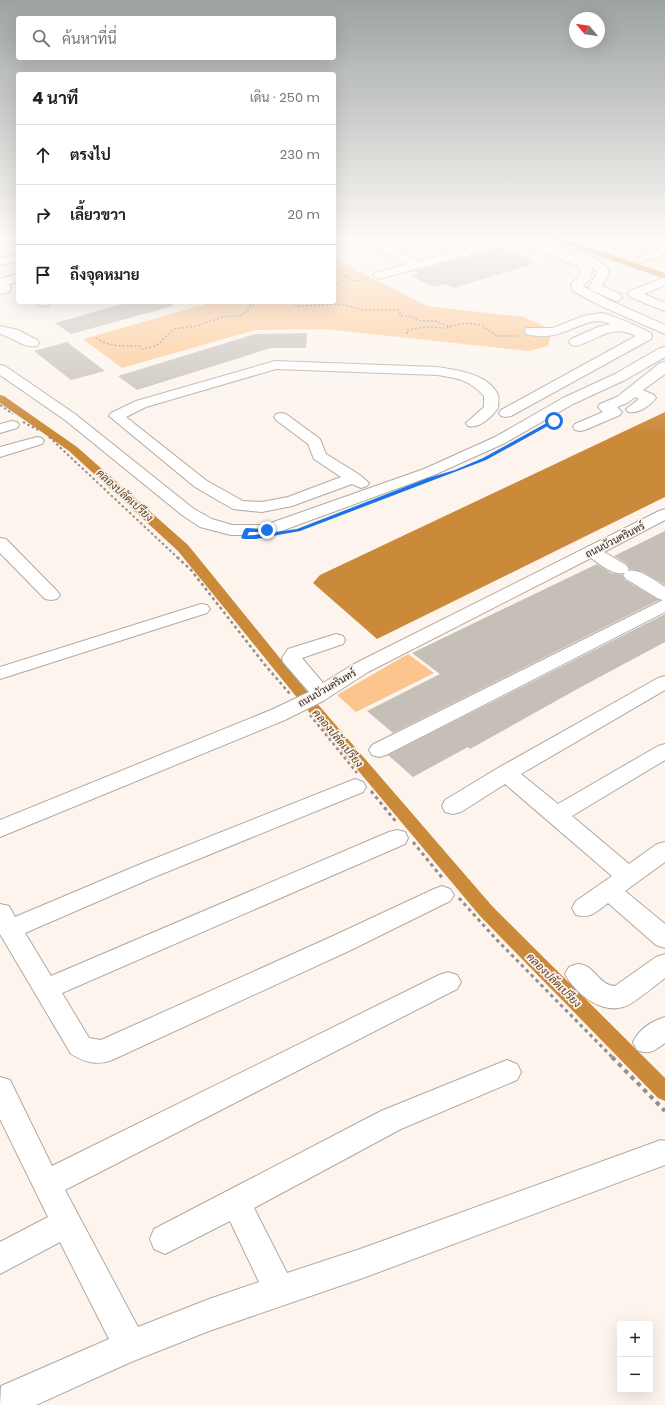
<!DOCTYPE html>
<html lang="th">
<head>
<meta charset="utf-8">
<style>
  :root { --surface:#fff; --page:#f6f6f6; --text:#222; --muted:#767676; --line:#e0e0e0 }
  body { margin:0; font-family:Poppins,Sarabun,sans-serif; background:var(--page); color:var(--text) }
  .controls { position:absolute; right:12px; bottom:12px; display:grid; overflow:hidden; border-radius:4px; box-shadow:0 4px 16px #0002 }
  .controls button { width:36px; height:36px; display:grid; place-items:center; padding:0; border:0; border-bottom:1px solid var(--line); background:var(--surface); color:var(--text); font:20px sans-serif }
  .compass { position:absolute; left:569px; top:12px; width:36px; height:36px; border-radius:50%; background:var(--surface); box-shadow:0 4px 16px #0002; rotate:299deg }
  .stop { position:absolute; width:12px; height:12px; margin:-9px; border:3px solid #1a73e8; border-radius:50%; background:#fff }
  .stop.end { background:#1a73e8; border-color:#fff; box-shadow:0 1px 4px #0008 }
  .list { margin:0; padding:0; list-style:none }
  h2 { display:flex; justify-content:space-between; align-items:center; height:52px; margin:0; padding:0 16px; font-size:17px }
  h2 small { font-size:13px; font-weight:400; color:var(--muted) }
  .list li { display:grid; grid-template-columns:26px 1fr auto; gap:12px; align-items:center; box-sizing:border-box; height:60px; padding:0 16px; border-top:1px solid var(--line) }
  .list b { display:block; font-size:15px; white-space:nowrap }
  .list em { font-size:13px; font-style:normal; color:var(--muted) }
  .icon { flex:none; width:22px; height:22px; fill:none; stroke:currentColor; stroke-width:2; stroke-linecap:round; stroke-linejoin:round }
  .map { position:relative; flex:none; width:665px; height:1405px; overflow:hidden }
  .search { position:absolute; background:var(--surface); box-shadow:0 4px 16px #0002; left:16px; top:16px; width:320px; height:44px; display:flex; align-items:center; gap:10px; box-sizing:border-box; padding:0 14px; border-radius:4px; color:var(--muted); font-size:15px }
  .panel { position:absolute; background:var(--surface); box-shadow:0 4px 16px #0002; left:16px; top:72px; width:320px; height:232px; border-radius:4px }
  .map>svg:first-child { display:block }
</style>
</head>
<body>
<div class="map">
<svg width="665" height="1405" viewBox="0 0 665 1405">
  <rect width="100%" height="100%" fill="#fcf4ed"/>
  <path fill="#fbc58d" d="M334,259L427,306L524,317L552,330L548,346L529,351L324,329L255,330L122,368L83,339L213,302H334Z
    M408,654L434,673L356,712L337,695Z"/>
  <path fill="#cb893a" d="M665,412V497L377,639L313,583L320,575Z"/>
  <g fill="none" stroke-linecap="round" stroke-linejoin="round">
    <path fill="#cb893a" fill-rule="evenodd" d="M545,237H558L665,273V279Z
      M0,395L4,396L77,447L188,545L309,694L492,906L665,1078V1101L658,1098L480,916L299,700L178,551L69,451L0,403Z"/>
  </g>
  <path fill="#c6bfb8" d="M501,248L536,263L453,288L445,284L434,287L411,276L419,274L415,271Z
    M130,302H172L173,306L71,334L55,323Z
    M307,333L306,348H271L137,390L118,376L255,334Z
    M67,342L105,371L71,380L34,351Z
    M665,531V585L643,572L630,569L627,564L614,556Z
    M597,564L611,573L622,575L625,580L659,600L393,733L367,711L440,674L412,653Z
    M665,614V642L581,687L470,749L468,747L413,777L388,755Z"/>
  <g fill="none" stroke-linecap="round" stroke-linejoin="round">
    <g stroke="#b1a9a2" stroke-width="2">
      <path id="minor" d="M354,237H369L419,261L504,239L503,237H520L573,255L578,252C587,254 609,264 609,273L602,286L620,294L622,297L620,300L616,301L591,290L589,287L598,272L591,266L593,270L589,280L583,285V286L609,300L665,325V334L601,306L573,291L571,283L578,278L581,270L576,265L515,243L379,279L375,277L373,275L375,273L407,264Z
        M599,237H615L614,239L590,248L584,245L586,243Z
        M665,247V254L641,263L637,262L635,260L637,258Z
        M18,254V261L0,265V258Z
        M18,274V282L9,284L11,289L9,292L0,294V279Z
        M663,278L665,279V285L644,294L665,303V311L630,297L628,294L630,291Z
        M36,302H49L50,303L48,306C43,307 39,307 36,302Z
        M601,313C617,316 636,326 651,333L652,336L651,339L511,416L506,417L501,416L499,413L501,410L636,336C610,323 599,340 576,346L571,345L569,342L571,339L598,327L610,324C592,316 578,328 561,333C550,337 538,337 526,334L525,331L526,328H553L583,316Z
        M0,326L18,330L37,340L39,343L37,346C25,349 12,337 0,334Z
        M665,347V357L625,380L573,404L505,443L434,475L273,534L267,535H231L200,527L182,515L65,420L0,375V365L5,366L75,414L194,509L212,519L232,525H265L424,469L495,437L563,398L615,374L660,348Z
        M275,361L437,367C457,370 489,374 498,395C499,399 498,404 498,408C492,417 479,429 468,426L466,423L484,407V396C470,380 457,378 437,375L276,369L146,407L126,417L207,481L243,501L262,502L288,497L341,477L314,459L308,444L276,420L274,417L276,414L281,413L286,414L320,439L326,454L360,475L369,483L367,486L361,488L352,484L292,506L262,512L233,509L195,487L109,416L111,413L136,401Z
        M665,362V374L643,390L654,395L656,398C650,406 638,414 628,412L626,409L639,399L635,397L627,403L617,407L622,412L620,415L585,430L580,431L575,430L573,427L575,424L603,412L598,407L600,404L617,397L660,363Z
        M12,421L17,422L19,425L17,428L0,433V424Z
        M37,437L42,438L44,441L42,444L0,457V447Z
        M665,509V520L604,552L626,565L629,569L627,571C640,568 655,581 665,587V612L386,755L379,757L372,755L369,750L372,745L663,600L659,599L626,579L623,575L625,573C613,576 600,564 591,558L368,672L323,701L285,720L0,837V820L271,710L309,692L283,662L282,658L288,649L336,634L343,636L345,640L343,644L302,658L323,683L354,664L659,511Z
        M0,538L6,539L57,591L60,595L57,599L51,600L45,599L0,553Z
        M201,604L207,605L210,609L207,613L0,679V667Z
        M665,676V690L521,774L558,804L658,746L665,744V760L572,816L629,864L657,844L665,842V862L625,891L665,924V948L656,945L608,903C596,912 590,919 576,915L572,908L576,901L612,876L505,784L461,812L453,814L445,812L442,806L445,800L498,768L658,678Z
        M355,779L363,782L366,787L363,792L152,878L25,933L51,976L389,832L397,830L405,832L408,838L405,844L62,993L89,1038L101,1040L333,936L434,889L442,886L450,889L454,895L450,901L351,950L112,1060C97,1066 85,1062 71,1054L0,934V904L9,906L15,917L136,866Z
        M665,954V978C654,986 642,997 630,1004C606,1018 576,995 565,974L569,967C572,966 576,964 578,964C594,964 599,986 615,986L656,957Z
        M448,972L457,975L461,982L457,989L65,1190L138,1327L209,1299L259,1282L230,1221L165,1254L154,1249L150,1239L154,1229L381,1111L507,1060L517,1064L521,1072L517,1080L401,1129L254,1208L287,1273L363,1248L661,1140L665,1141V1165L363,1278L209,1331L131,1362L36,1405H0L1,1386L109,1339L60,1242L0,1274V1242L48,1217L0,1119V1077L10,1080L52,1166L439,975Z
        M665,1017V1043C654,1051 650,1055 637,1050L633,1042C639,1029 652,1021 665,1017Z"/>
    </g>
    <path stroke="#958f8a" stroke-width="1.5" stroke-dasharray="2 2" stroke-linecap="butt" d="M334,270L347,276
      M334,286L347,276L355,281L369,278
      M291,302L299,306L341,304L363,310H399L401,316H412L418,321H435L451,327
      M407,334V330L425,327L444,328L466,323L481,325L497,336H519
      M96,338C109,347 124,346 139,346L142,349L156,346L174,329L196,326L223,317L242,315L254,305L242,302"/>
    <path stroke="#958f8a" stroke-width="2" stroke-dasharray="2.5 2.5" stroke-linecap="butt" d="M0,405L13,414
      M23,422L38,430
      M49,437L178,558"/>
    <path stroke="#958f8a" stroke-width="2.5" stroke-dasharray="3 3" stroke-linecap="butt" d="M177,557L191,570L265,665L290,694
      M310,715L357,773"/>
    <path stroke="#958f8a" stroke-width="3" stroke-dasharray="3.5 3.5" stroke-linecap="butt" d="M371,791L397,823
      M413,842L444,880
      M459,898L496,939L613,1058"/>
    <path stroke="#958f8a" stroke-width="4" stroke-dasharray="4.5 4.5" stroke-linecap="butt" d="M612,1057L665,1111"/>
    <use href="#minor" fill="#fff" fill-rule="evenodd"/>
  </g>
  <linearGradient id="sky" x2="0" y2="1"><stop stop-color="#9ca3a2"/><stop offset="0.55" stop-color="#fefaf7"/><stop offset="1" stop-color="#fefaf7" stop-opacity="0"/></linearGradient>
  <rect width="665" height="434" fill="url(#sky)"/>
  <path fill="#1a73e8" d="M554,419L555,422L486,460L300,531L256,539H244L241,538L244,530L246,528L267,529L270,530L267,532H249L247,536L297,529L428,478L455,470L483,458Z"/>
  <g text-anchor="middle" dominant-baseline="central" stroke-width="3.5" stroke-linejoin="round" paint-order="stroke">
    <g font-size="10" fill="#24211e" stroke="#fcf4ed">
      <text transform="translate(615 540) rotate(-27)">ถนนบัวนครินทร์</text>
      <text transform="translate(327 688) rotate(-30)">ถนนบัวนครินทร์</text>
    </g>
    <g font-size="11" font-style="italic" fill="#5d4020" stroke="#fcf4ed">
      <text transform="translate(125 495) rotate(42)">คลองปลัดเปรียง</text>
      <text transform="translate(338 738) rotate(50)">คลองปลัดเปรียง</text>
      <text transform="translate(554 980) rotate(45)">คลองปลัดเปรียง</text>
    </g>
  </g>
</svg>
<div class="controls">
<button>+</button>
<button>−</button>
</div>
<svg class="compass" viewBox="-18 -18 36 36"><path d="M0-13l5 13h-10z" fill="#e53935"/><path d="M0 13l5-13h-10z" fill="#767676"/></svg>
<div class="stop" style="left:554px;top:421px"></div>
<div class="stop end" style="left:267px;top:530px"></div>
<div class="search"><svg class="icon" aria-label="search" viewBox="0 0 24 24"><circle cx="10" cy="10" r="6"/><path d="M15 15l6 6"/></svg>ค้นหาที่นี่</div>
<section class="panel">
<h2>4 นาที<small>เดิน · 250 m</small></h2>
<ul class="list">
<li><svg class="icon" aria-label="ahead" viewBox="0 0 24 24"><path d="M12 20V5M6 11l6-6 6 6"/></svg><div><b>ตรงไป</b></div><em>230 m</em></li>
<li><svg class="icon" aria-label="right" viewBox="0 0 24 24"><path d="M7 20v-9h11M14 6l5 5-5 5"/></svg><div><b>เลี้ยวขวา</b></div><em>20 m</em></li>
<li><svg class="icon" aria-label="arrive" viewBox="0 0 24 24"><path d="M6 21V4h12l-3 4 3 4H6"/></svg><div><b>ถึงจุดหมาย</b></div></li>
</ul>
</section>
</div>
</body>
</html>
